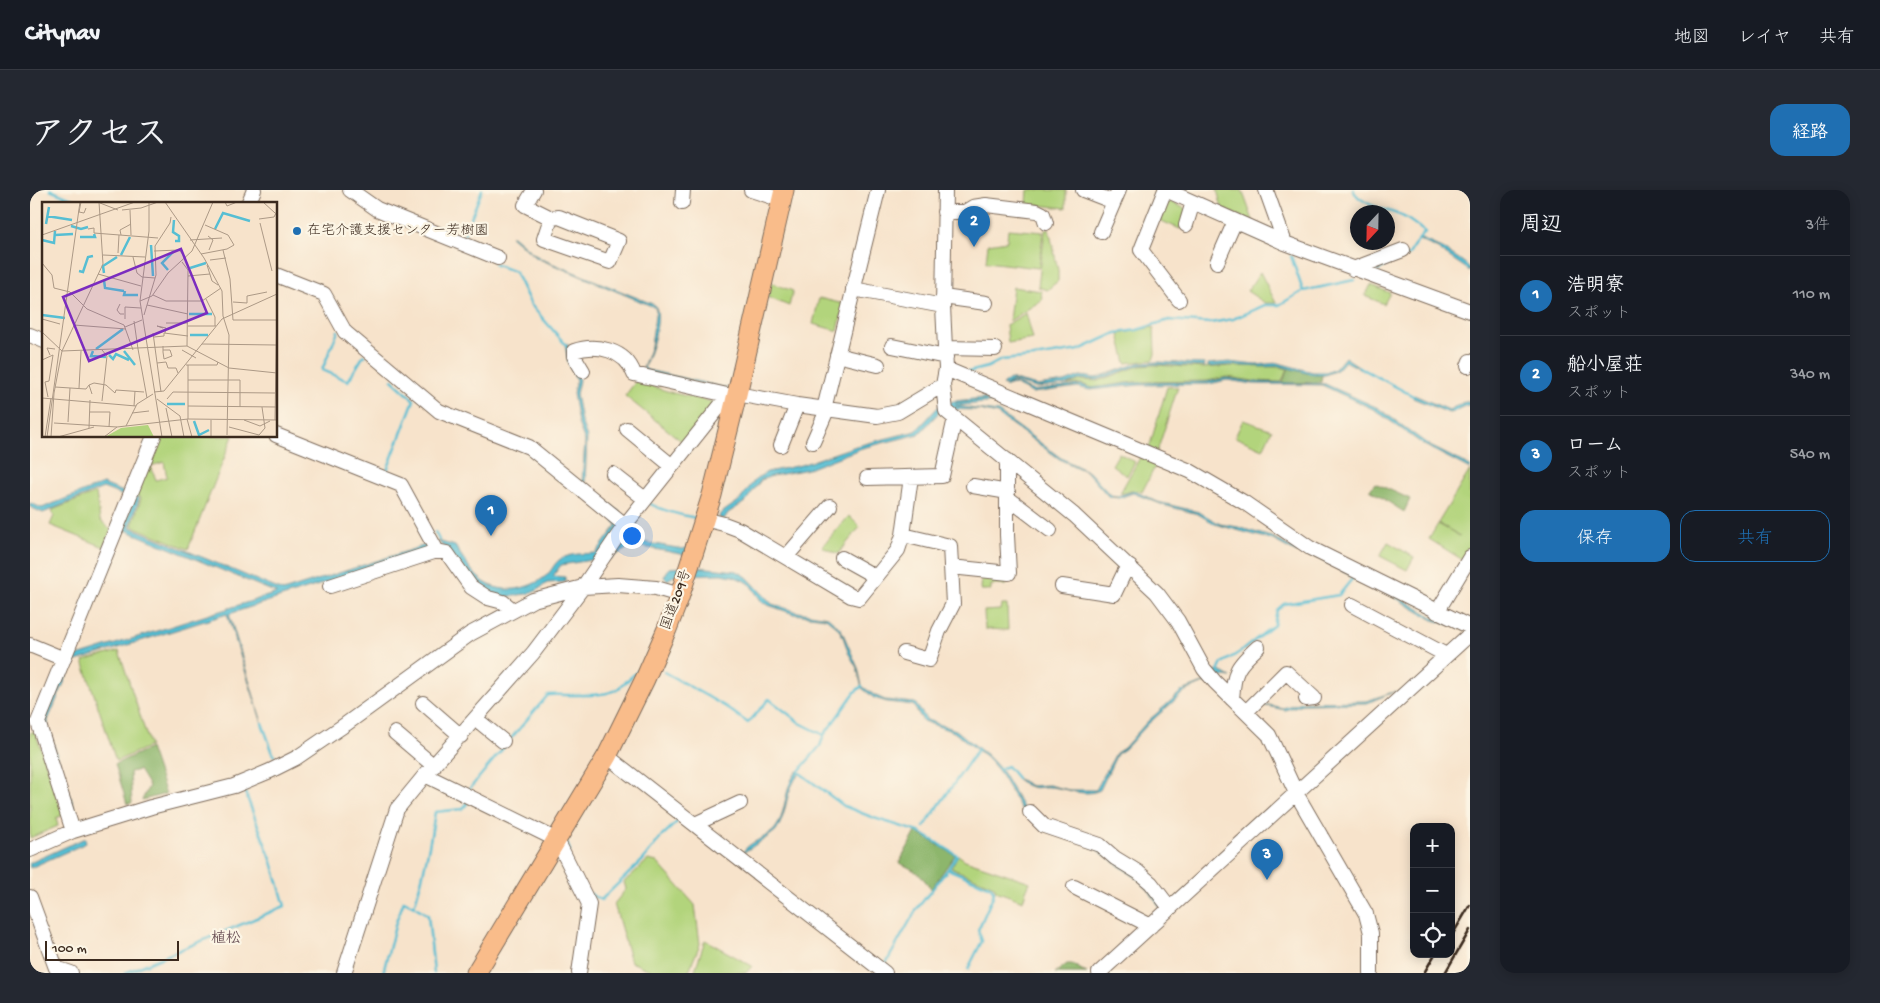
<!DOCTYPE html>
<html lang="ja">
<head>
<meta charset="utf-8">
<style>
  :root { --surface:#171b24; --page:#242831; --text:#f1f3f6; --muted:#9ea1a6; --line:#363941; --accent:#1f6fb2 }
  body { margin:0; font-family:"Gochi Hand","Klee One",sans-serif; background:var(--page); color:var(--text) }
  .controls { position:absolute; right:15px; bottom:15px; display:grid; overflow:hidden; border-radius:10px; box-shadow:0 2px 12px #0003 }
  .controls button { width:45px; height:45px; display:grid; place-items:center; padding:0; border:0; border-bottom:1px solid var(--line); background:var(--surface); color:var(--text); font:25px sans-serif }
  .compass { position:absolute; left:1320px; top:15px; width:45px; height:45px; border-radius:50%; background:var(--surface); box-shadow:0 2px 12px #0003; rotate:202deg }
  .scale { position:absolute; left:15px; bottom:12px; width:134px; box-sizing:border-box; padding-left:5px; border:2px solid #3b2a1e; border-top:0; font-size:14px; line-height:18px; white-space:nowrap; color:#3b2a1e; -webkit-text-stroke:4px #fcf5e5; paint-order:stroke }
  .you { position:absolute; left:601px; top:345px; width:18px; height:18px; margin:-12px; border:4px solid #fff; border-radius:50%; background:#1a73e8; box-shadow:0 0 0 8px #1a73e833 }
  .badge { display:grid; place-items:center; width:32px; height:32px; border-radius:50%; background:var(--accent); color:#fff; font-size:16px; font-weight:700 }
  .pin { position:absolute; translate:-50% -41px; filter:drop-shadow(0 1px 2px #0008) }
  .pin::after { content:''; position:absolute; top:26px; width:18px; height:15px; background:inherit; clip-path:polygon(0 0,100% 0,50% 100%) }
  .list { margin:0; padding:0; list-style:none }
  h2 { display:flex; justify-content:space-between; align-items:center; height:65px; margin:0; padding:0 20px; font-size:21px }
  h2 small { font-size:16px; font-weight:400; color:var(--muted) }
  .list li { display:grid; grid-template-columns:32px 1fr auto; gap:15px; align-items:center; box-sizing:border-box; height:80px; padding:0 20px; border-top:1px solid var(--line) }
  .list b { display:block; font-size:19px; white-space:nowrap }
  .list p { margin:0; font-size:16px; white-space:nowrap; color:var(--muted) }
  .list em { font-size:16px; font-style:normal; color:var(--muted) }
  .actions { display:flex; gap:10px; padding:15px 20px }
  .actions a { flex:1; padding:11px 0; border:1px solid var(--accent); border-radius:15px; text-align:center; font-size:18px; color:var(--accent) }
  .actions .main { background:var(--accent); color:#fff }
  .icon { flex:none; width:28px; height:28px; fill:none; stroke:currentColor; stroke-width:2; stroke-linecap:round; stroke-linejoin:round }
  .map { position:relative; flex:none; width:1440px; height:783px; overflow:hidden; border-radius:15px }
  header { display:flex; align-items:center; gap:30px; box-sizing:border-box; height:70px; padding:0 25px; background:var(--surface); border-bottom:1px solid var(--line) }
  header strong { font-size:24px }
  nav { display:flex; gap:28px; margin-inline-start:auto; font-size:18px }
  .intro { display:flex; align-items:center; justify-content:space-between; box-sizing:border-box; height:120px; padding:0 30px }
  h1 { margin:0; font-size:35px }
  .button { padding:12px 22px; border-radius:15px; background:var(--accent); color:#fff; font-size:18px; font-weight:700 }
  main { display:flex; gap:30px; padding:0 30px }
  aside { flex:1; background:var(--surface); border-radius:15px; box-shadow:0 2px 12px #0003 }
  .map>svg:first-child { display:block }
</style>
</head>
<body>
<header>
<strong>Citynav</strong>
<nav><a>地図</a><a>レイヤ</a><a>共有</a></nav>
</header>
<div class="intro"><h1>アクセス</h1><a class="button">経路</a></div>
<main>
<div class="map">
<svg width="1440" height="783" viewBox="0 0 1440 783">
  <rect width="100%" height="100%" fill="#fcf5e5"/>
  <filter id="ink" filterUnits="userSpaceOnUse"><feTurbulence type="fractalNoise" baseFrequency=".02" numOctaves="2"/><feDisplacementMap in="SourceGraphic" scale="10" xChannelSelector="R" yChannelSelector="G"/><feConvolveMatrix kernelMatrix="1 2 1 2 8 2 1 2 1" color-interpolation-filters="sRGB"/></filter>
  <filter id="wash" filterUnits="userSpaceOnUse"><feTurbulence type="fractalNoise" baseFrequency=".0096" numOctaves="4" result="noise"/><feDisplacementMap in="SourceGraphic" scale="20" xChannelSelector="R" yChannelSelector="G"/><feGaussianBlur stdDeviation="1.12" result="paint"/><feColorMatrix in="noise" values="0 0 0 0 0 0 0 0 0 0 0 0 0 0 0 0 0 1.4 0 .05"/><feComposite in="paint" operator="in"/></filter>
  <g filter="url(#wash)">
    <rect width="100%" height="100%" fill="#f7e3cb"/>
    <path fill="#b2d47c" stroke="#767f4d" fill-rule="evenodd" d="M998,0H1036V18L997,14Z
      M1187,0H1212L1224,33L1192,18Z
      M1135,9L1156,19L1150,39L1127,29Z
      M978,39L1013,42L1009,78L956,72L958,54L977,51Z
      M1019,39L1028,80V91L1017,100L1008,97L1015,40Z
      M1230,82L1246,113H1235L1217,101Z
      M741,93L763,101L759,116L737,107Z
      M1341,95L1360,103L1354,114L1335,106Z
      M983,97L1011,101L1012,110L979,131Z
      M789,108L814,114L808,141L783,134Z
      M996,123L1003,149L978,153L976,135Z
      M1124,137L1125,164L1123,170L1096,173L1089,144Z
      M1125,175L1174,178L1200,176L1250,177L1258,179L1251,192L1223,191L1197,187L1177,191L1103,192L1062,198L1052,194L1037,195L1051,190L1068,191L1109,176Z
      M606,191L643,203L688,213L655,254L595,206Z
      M1137,197H1148L1127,262L1119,258Z
      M1213,230L1242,240L1233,259L1205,247Z
      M129,246H203L158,359L102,336L111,308L105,305ZM134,272L137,287L126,290L121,276Z
      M1089,263L1105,272L1097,286L1082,275Z
      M1112,264L1128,271L1112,302C1100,298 1099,304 1090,303Z
      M1440,280V365L1436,372L1399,349L1408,334L1430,346L1408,333Z
      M66,303L70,330L81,340L74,357L20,335L24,326L22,320Z
      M819,326L830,337L808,364L792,357Z
      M1358,352L1384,367L1377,380L1350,366Z
      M952,383L976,389V395H961V400H951Z
      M972,415H977L978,440L955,439L954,421L971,420Z
      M89,461L120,556L86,571L53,471Z
      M5,541L33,625L26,628L28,636L0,648V543Z
      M928,665L935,670L1000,692L996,701L993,711L966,701L964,696L921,678Z
      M618,670L627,672L665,715L670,754L658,783H627L601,772L584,714L596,699L594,692Z
      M675,750L722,776L716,783H664Z"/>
    <path fill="#8db66c" stroke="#647045" d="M1259,178L1292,185L1291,192L1252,193Z
      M1345,293L1380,309L1374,322L1340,300Z
      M120,558L136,604L112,610L119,596L109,580L100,582L102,613L97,614L85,574Z
      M886,642L925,665L901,699C892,685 884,679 869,673Z
      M1037,774H1042L1057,783H1025Z"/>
    <path fill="#56bed3" stroke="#487478" d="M481,46H483L505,65L514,70L625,115C633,128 620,164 614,177L617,180L698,198L699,200L616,182L613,178L621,156L626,119L624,117L507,68Z
      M1390,49C1404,53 1429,67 1440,78V81L1408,59L1389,50Z
      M535,154H538L540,169L549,190L546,204L551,231L557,247L555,294L595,326L579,362L601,350L653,359L661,356L656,365L603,355L575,372L567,369L531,375L523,386L535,387V392L517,393L506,401L496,404L473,407L451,398L408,351L425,356C441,380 452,402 486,399C497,397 508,393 517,385C524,378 525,370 535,367C545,363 556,364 566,363L587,335L552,293L555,251L548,233L543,203L546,190L538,172Z
      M1315,167L1331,178V179L1315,171L1307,180L1295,185H1284L1250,176L1231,177L1200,175L1178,177V174L1199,172L1226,175L1248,173L1283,182H1297L1305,179Z
      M1128,172L1174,174L1175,177L1125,174L1109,175L1067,190L1051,189L1036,195L1006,198L982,191L974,196L972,195L980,189L1007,196L1035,192L1050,186L1066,188L1108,173Z
      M1197,188L1223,192L1295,194L1348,218L1400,256L1440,276V279L1394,255L1345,220L1292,195L1223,194L1197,190L1179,194L1109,195L1060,200L1048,197L1002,203L984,194L979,195L976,198L975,197L980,193H985L1003,201L1051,195L1062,198L1102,193L1177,192Z
      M965,203L966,205L953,210L925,213L960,210H964L967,205L969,206L964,212L925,216L968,222L1031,268L1059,282L1080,305L1088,306L1104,301L1128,312L1169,322L1190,334L1208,337L1244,348L1267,361V363L1243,350L1185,334L1168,324L1133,315L1103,303L1089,308L1079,307L1057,282L1031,270L967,224L949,220L912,219L889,244L832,258L778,279L742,286L731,290L715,312L698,323L694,329L689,328L690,324L710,310L725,290L737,282L771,275L826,256L886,241L909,216L924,211L953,208Z
      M1384,205L1419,220L1434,212H1440V215C1432,215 1427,222 1419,223L1383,208Z
      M73,294L96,303L94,306L73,298L13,323L0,317V313L12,318Z
      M105,306L109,309L100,337L253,401L399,354L400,359L199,424L232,533L197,424L43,472L18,530V537L48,629L44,630L13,531L41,468L247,403L93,339Z
      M1270,362H1280L1319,384L1336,387L1406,429L1420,433V435L1403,430L1335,390L1322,389L1319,385L1280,364H1270Z
      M653,377H668L707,381L717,387L742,414L768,422L798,427L811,439L828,478L832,496L844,505L855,510L885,513L897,530L926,540L958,566L971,580L995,621L1063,655L1100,680L1133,714L1130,718L1120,702L1105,687L1066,659L993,622L968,580L958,568L924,542L893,531L883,515L857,512L844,508L832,498L827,478L819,464L813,447L808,438L796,428L764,424L738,415L732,412L719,393L703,386L691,384L646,385L637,390L634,387L639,378Z
      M1186,480L1194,483L1201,487L1195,486L1179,493H1174L1154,502L1118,534L1095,559L1087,564L1070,600C1053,608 1035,597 1018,597C1013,596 1007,599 1002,597C995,596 990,591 985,587L1001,596L1019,595L1039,600H1066L1086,563L1094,558L1117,532L1152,501L1178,491L1184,486Z
      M1366,501L1337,513L1273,514L1255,520L1232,515V512L1234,514L1253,518L1272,512L1336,511Z
      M767,581L770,583C755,599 758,620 748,638C744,645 720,657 712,664C718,651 736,649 745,639C757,624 753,598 767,581Z
      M55,648L56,653L0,678V673Z"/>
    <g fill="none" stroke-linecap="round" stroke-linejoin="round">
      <path stroke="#56bed3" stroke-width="2.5" d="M20,0L54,14
        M1323,0C1331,16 1358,19 1372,26C1380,30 1388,37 1395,42L1384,55L1379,65L1374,66
        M432,50L452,0
        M1261,66L1273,101
        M464,74L485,82L501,115L536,155
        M1347,81L1367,69
        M308,141L292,180L318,191L334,165L335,166
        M1329,177L1385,207
        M938,182L958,177L971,170L1004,167L1049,160L1086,143L1107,140L1139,130L1180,133L1203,129L1235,115H1249L1273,101L1324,90
        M357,283H356L384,210L362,190
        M618,313C634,321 649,325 666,328L668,326
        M405,342L409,350
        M634,482L696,517L718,533L739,509L770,533L794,545L790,556L769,581
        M1188,482L1192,473L1210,462L1244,435L1247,420L1254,414L1309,405L1322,389
        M232,533L244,566
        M794,545L825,502L832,496
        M478,552L518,505C536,504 570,508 586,500C592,496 604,484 610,479
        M970,579L977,576L987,588
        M770,583L814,616L844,628L889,642L927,665L918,679L961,697L964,702L963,706L948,740L952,751L938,779
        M437,602L475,556
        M894,637L948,559
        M536,650L540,661
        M561,704L563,706L571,710L574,707L613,670L631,647L648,631
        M384,716L398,725L404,783
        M854,777L886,720L918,679
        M95,783L255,716L242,672L215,602
        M353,783L366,732L374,711L384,716C394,685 400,654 405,622L432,619L437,614L436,611"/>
    </g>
  </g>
  <g filter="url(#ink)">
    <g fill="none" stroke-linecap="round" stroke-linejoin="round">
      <g stroke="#7d6b5b" stroke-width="16">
        <path id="minor" d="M320,0L347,19L468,68
          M504,0L495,15L521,28L529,27L589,51L580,72L514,49L521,28
          M721,0L752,10
          M915,0L913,116L916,179L913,195L916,221L1044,325L1127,403L1148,431L1174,479L1185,492L1239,545L1266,603L1336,724L1341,743V783
          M1053,0L1084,12
          M1135,0L1111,60L1149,110
          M1136,0L1255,53L1440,121
          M1236,0L1255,53
          M652,13L653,0
          M218,14L224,0
          M914,22H935L943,17L956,15L1007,21L1013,24L1016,33
          M1156,35L1163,12
          M1071,42L1089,0
          M1187,72L1205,31
          M1323,79L1373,60
          M246,85L294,104L315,142L409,221L499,257L595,335
          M823,99L913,116
          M913,107L956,113
          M0,145L14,151
          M862,156L916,167
          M915,158L965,159
          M807,165L848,175
          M1438,176L1440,171
          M916,179L1160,281L1215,313L1280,358L1440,437
          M553,181L544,166V161C566,153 596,160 604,184L706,207
          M707,204L767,215L847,226L868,222L913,195
          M794,219L848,0
          M597,239L642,276
          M246,245L371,295L407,361
          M783,252L797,220
          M751,255L767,215
          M583,284L615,309
          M837,288L912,286L925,228
          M943,296L978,302
          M978,308L1020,340
          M674,329L694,334L710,340L821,406L829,408L868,360L873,345L881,287
          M873,345L920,356L923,414L909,441L899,470L874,463
          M756,367L800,316
          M812,368L846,387
          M921,377L979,383L977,345V270
          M300,396L407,361L417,363L441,397L458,408L473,412L483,420
          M1032,396L1084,404L1094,383L1100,377
          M1322,415L1416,465
          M1407,422L1440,367
          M0,455L34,469
          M1202,509C1204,480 1207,476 1228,457
          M393,513L431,546
          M1216,522L1256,482L1284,508L1276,509
          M446,529L473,551
          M365,543L404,576
          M577,566L855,783
          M395,585L527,650L559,714L549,783
          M1000,622L1014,636L1070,655L1085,668L1108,682L1121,693L1140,718
          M665,634L710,613
          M43,641L8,532L124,246
          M0,660L43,641L121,617L204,596L240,581L266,568L316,534L440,444L503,410L553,397L588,395L626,398L650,405
          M1044,697L1121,736
          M0,707L26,778L41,783
          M314,783L367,619L395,585L503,463L553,397L595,335L698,206
          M1069,783L1440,444"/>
      </g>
      <g stroke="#7d6b5b" stroke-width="21">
        <path id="highway" d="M446,783L577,566L615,489L637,439L649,408L682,305L707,204L754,0"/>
      </g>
      <use href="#minor" stroke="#fff" stroke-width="14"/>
      <use href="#highway" stroke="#f9bc8a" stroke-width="19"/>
      <path stroke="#3b2a1e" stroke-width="2.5" d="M1421,747L1440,715
        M1394,783L1405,764
        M1415,783L1440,740"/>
    </g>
  </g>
  <circle fill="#1f6fb2" stroke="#fcf5e5" stroke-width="2" cx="267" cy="41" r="5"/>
  <g text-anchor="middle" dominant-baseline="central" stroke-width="4.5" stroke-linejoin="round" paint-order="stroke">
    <g font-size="14" fill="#3b2a1e" stroke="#fcf5e5" text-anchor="start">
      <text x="277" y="41">在宅介護支援センター芳樹園</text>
    </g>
    <g font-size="14" fill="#3b2a1e" stroke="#fcf5e5">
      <text transform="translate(647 410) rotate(-70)">国道209号</text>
    </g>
    <g font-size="15" font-weight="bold" fill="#6f565b" stroke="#fcf5e5">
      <text x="196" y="749">植松</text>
    </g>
  </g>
  <g transform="translate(12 12)">
    <rect width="235" height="235" fill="#f7e3cb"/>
    <path d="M106,223L112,235H63L79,226Z" fill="#b2d47c"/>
    <path fill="none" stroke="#56bed3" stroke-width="2.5" d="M5,14L30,18M132,18L131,30L137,34V39H133M4,22L7,5M29,24L39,27L46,25M173,27L181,11L208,19M13,33L31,32M38,35H53L52,32M0,38L12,41L13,29M109,43L111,74M79,53L88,35M148,66L164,61M126,68L120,61L132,49M37,69L41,70L46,55L51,54M62,71L61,64L75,55M62,78L63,86L82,89M83,89L82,93H96M147,112H170M0,113L23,116M148,133H166M54,147L81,127M51,149L49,154L64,155M82,149L93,163M67,153L71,157L74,152L87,158M125,202H143M152,219L157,233L167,228"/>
    <path fill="none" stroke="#ac9986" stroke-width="1" d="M39,0L37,10L42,11L44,6M57,0L61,62L20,149L145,144L187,166L235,171M107,0V29L98,99L120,235M123,0L162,56L180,89L181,114L187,133L185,233M183,0L185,4L195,0M221,0L233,11M58,1L76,8M80,8L99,6L116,0M88,8L89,33M217,17L232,15L235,9M218,21L230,69M46,27L52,26V31L116,36M0,33L93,0M79,33L78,28L89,22M166,34L171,38L167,48M148,38L180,36M181,48L188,77L191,118H234M112,49L137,48L144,56M76,51L77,33M159,52L185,47L192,43L186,33L163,23M61,53L103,55M91,55L95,71L100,75L113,76M168,58L184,56M140,60L146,68L145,144M0,61L10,73L12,86L28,90L45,107L82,123L91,148M165,63L170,79L176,83M56,72L99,84M146,74L168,72M111,93L124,99H160L179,86M164,97L173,115V124M98,99L110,94L126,71L150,49L171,0M191,100L205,101V94L225,90M78,102L75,108L78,112H82M105,103L146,112M102,113L114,73L113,44L128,21L129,15M0,117L18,122M83,117V105L99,106M92,119L96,147M124,121H146M32,123L84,127M146,124H174M83,125L100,118M121,126L115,124L124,126L123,131M0,130L20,149L12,191L9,235M111,131L119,190M112,135L122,134V131L146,134M160,142L234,143M121,144V150L122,157L130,154L128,148H121M96,147L105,196M60,148L65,154L60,199M140,148L154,156M8,153L5,146L13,147M0,158L11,153L7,179L3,180L6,195M115,161L124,160L126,166H134L136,171M144,163H175L176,160M146,178H198V205M13,185L44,187L47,183M37,186L39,149M74,188L102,190M112,190L122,189L180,117L235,92M50,192L47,183L52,181L64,183L73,191L74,188M0,196L94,204M115,197L138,214L142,235M125,197L131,190L233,191M92,204L93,189M146,204L235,205M124,206L130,235M48,210H68M90,211L107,209M145,217L150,235M146,217V163M202,218L218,224L228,219M233,218L235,101M26,220L28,186M12,221L75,225L146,217L235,218M84,224L95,202L111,192M67,225L68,210M187,225L217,233M47,226L48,198M217,233L223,226L220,205M3,235L9,196M5,235L38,0M16,235L52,225M62,235L75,225M169,235V218"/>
    <path fill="#7b2cbf" fill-opacity="0.15" stroke="#7b2cbf" stroke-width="2.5" d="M139,47L165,111L47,159L21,95Z"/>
    <rect width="235" height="235" fill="none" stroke="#3b2a1e" stroke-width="2.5"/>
  </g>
</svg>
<div class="controls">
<button>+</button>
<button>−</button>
<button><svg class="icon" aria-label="locate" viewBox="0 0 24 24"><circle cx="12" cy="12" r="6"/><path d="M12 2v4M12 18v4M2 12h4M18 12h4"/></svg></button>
</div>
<svg class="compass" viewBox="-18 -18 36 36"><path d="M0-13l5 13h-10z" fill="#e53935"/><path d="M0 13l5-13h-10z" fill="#9ea1a6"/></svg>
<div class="scale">100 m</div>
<div class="you"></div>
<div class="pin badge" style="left:461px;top:346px">1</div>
<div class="pin badge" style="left:944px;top:57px">2</div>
<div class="pin badge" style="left:1237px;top:690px">3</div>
</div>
<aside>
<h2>周辺<small>3件</small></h2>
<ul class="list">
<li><span class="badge">1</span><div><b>浩明寮</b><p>スポット</p></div><em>110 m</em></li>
<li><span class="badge">2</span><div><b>船小屋荘</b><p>スポット</p></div><em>340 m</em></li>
<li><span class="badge">3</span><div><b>ローム</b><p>スポット</p></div><em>540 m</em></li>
</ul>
<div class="actions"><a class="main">保存</a><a>共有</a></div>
</aside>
</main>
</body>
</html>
